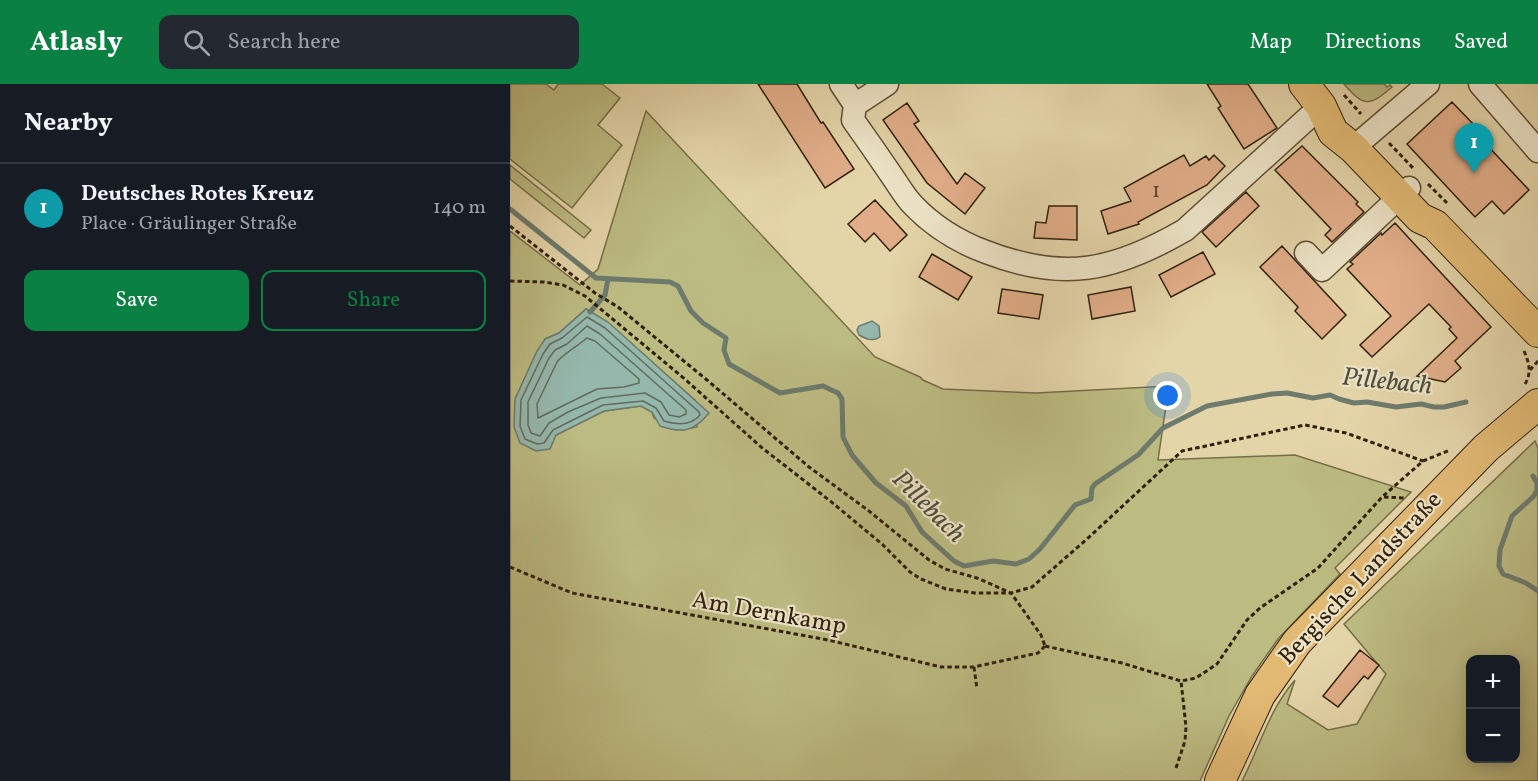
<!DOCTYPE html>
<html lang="en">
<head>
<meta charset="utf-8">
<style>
  :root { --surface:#171b24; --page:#242831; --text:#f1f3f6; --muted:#9ea1a6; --line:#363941; --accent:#0b8043 }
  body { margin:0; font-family:Vollkorn,serif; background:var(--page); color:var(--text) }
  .controls { position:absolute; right:18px; bottom:18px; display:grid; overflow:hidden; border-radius:12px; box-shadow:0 3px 15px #0003 }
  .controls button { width:54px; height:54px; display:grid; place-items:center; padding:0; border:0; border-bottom:2px solid var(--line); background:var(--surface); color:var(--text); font:30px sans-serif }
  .you { position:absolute; left:658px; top:312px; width:21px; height:21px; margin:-15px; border:4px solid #fff; border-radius:50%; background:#1a73e8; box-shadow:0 0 0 9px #1a73e833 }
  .badge { display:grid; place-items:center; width:39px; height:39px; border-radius:50%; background:var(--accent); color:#fff; font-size:20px; font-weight:700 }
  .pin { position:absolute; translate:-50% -50px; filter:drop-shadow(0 2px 3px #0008) }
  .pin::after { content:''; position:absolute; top:32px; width:21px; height:18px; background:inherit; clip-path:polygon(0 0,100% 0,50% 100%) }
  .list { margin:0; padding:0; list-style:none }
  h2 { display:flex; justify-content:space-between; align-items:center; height:78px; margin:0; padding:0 24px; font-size:26px }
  h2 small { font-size:20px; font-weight:400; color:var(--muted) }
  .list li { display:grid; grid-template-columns:39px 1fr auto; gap:18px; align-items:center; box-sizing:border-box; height:90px; padding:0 24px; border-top:2px solid var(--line) }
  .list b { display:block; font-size:22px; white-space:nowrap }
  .list p { margin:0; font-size:20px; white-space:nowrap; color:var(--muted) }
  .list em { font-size:20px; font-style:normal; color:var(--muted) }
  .actions { display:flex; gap:12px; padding:18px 24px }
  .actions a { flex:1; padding:14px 0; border:2px solid var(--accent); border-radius:12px; text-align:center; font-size:21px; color:var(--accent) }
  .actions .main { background:var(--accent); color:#fff }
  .icon { flex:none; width:33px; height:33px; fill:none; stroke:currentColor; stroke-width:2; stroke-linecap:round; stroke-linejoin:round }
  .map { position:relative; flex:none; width:1028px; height:697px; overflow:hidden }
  header { display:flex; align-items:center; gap:36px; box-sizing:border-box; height:84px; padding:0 30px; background:var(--accent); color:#fff }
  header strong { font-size:28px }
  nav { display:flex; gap:33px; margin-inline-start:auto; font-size:21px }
  .search { width:420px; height:54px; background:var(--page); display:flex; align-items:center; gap:15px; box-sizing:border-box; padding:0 21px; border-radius:12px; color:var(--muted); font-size:22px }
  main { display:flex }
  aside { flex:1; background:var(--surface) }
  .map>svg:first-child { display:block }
</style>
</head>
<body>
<header>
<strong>Atlasly</strong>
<div class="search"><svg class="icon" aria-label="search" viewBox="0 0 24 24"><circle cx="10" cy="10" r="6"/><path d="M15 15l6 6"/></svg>Search here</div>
<nav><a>Map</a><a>Directions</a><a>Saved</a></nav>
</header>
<main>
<aside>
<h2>Nearby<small></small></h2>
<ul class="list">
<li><span class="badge" style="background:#0f9aa8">1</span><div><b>Deutsches Rotes Kreuz</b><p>Place · Gräulinger Straße</p></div><em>140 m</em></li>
</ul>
<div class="actions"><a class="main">Save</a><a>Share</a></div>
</aside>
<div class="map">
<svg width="1028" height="697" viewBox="0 0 1028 697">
  <rect width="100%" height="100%" fill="#e4d5a9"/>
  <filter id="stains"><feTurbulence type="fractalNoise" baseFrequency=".00333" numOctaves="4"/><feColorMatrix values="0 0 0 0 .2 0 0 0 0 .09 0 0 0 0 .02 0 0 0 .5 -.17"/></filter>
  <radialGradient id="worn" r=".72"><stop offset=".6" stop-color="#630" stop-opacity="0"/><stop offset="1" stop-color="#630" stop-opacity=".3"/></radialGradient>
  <path fill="#bcbb82" stroke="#766e48" stroke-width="1.5" fill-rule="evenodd" d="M0,0H36L44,6L48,0H92L110,14L88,41L112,61L62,124L0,75Z
    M834,0H874L877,3L880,1L882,3C859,23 854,23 834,0Z
    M136,27L365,273L410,293L413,296L433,305L526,309L659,302L648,376L785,371L901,408L825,484L830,490L768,555L742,592L719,632L690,697H0V147L70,201L88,185ZM76,225L98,239L185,316L187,343L171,346L144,334L142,328L131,322L94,327L46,351L35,255L49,249Z
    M0,81L81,146L74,154L0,95Z
    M1025,357L1028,364V697H732C750,662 759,626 785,596L777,620L818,646L847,640L876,590L834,540ZM960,576H1005V674H960Z"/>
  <path fill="#95b8ad" stroke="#6d7b6d" stroke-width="1.5" d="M76,225L98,238L199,329C184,347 173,350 150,342L142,328L131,322L94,327L46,351L40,365L26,367L10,359L4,343L5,315L27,267L35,255L49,249Z
    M362,237L369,242L370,253C363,258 356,255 349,251L347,246L349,242Z"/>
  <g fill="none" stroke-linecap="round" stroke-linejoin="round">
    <path stroke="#626c5e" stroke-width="1.5" d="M77,233L95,244L189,328L190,331C181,342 167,341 154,337L146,324L133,317L93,321L43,346L34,359L27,360L15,355L10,342L11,316L33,270L40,260L52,254Z
      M77,242L90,250L176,326V330L169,333L159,331L151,318L135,309L91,314L58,328L39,339L30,352L21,349L18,341V318L39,274L45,266L57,260Z
      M77,254L85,257L129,295V299L114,303L87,305L28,334L27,320L47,278C52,271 69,261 77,254Z"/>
    <path stroke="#6d7b6d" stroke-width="5" d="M0,125L86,194L160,198L168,202L181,227L193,239L216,254L214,266L219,280L270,309L313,302L328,309L332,315L333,353L342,371L366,399L396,422L412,448L444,477L454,482L483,477L506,480L519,475L530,465L565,421L581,415L582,404L585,400L628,371L653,344L697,322L762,310L777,309L803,314L820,311L829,315L844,319L857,318L886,323L911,320L924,323H934L956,318
      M80,228L95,211L98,195
      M1023,392L1027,399V406L1024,412L1002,432L990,466L989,482L993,490L1016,499L1028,507"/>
  </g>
  <path fill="#e0ad88" stroke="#30200e" stroke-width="1.5" d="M248,0H287L311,39L313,38L344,85L315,104Z
    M697,0H738L767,44L734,65L708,24L711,22Z
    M942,18L965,42L962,45L1019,106L994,130L982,117L965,133L897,60Z
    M397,19L409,37L404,40L447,100L455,89L475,104L455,130L417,99L373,36Z
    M792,62L848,118L846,120L854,128L822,158L815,151L821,145L765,86Z
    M674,71L680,82L696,72L699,76L704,71L715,82L697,101L628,138L629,140L598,150L591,127L621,117L614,104Z
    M736,108L749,122L706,163L692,148Z
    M365,116L397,151L380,167L364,149L355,158L338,140Z
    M539,122H567V156L524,154L526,138L536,139Z
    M885,139L981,243L945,277L951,284L935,298L907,292L947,254L939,245L941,243L919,220L862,273L850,261L881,232L837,185L843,180L840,178L871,149L872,151Z
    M772,162L836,231L812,255L785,227L788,223L750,183Z
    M693,168L705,190L661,213L649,191Z
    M422,170L462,193L448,216L409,193Z
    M621,203L625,227L582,235L578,211Z
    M492,205L533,211L529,235L488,229Z
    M850,566L869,581L858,595L854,592L828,623L813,612Z"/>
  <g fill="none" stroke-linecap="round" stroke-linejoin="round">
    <g stroke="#5d4d35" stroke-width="25">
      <path id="minor" d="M331,0L345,21L343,36C356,54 369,73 382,92C389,102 395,113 403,121C423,142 449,158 476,168C554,198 604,187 675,146L811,22
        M970,0L1028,67
        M345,21L377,0
        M843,64L918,0
        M796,169L812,186L899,104"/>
    </g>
    <g stroke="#30200e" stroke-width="32">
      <path id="major" d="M794,0L811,22L823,48L843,64L910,134L925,141L1028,248
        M710,697L750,611L787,558L976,364L1028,320"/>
    </g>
    <path stroke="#30200e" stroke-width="3" stroke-dasharray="4.5 3" stroke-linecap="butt" d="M834,11L851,30
      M879,59L903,84
      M918,100L937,119
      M0,142L85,209L108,223L197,296L299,383L359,427L419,476L435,485L467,494L501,509L531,551L535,562
      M0,197L34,198L53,201L75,212L176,296L251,363L319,416L372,460L400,488L411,495L436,505L465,509H501L522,503L577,455L672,367L795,341L836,349L913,377
      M1014,267C1019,278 1022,289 1015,300
      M1020,286L1028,277
      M874,413L894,414
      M0,483L62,509L318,556L431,583H464L528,569L535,562
      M535,562L612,579L671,597L686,594L707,580L737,536L750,524L808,484L872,413L913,377L940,366
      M464,583L467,605
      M666,684L675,657L676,643L671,597"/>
    <use href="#minor" stroke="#ede4c7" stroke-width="22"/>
    <use href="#major" stroke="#e2ba74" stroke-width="30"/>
  </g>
  <g text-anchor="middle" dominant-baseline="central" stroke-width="4.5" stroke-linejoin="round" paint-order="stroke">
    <g font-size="21" fill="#5c432c">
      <text x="646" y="107">1</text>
    </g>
    <g font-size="24" fill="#30200e" stroke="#ede4c7">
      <text transform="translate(851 495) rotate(-47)">Bergische Landstraße</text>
      <text transform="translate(259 530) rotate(10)">Am Dernkamp</text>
    </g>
    <g font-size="26" font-style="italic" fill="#4e4e3e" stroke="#ede4c7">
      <text transform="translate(877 298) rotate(6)">Pillebach</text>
      <text transform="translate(418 423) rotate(45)">Pillebach</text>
    </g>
  </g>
  <rect width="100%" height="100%" filter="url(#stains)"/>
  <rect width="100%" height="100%" fill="url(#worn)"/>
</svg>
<div class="controls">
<button>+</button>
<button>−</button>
</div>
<div class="you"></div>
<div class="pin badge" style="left:964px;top:89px;background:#0f9aa8">1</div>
</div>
</main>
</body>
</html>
